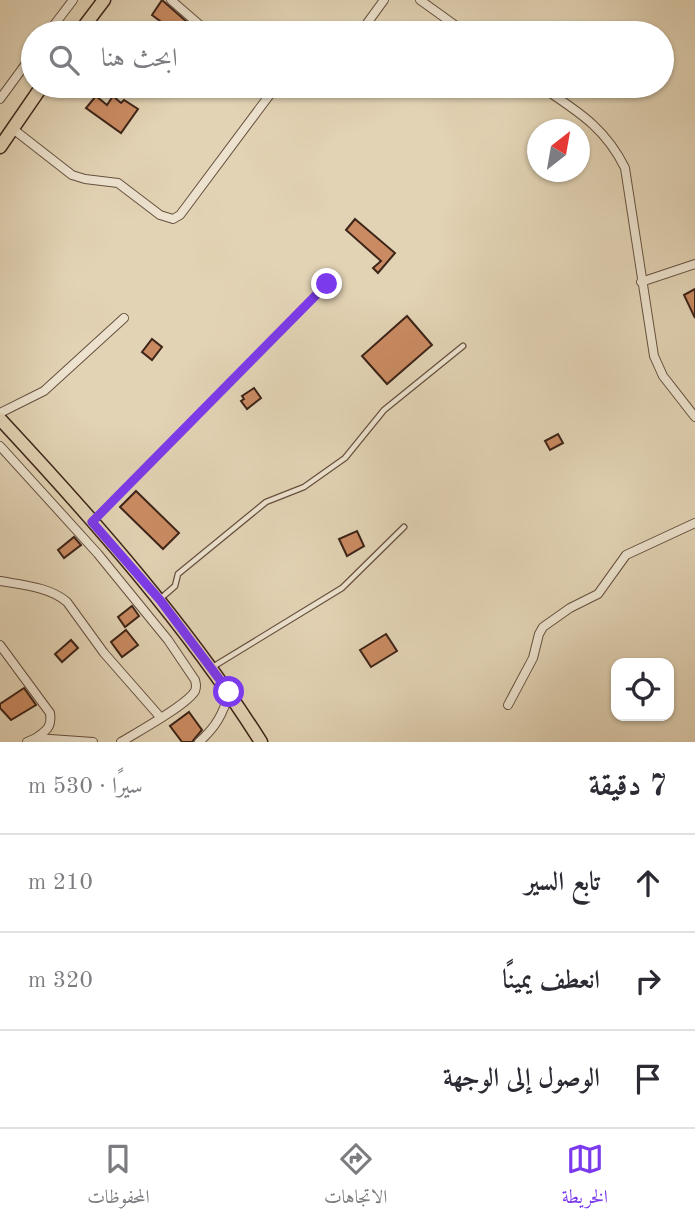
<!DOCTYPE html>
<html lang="ar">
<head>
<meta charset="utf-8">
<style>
  :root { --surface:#fff; --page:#f2f2f3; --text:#2b2b33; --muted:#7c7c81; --line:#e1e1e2; --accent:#7c3aed }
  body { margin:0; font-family:"Old Standard TT",Amiri,serif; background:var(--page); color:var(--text); direction:rtl }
  .controls { position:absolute; right:21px; bottom:21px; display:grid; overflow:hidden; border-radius:14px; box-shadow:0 2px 5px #0004 }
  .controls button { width:63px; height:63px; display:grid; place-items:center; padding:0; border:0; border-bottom:2px solid var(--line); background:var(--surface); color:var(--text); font:35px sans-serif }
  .compass { position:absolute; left:527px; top:119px; width:63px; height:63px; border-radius:50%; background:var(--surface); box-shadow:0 2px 5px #0004; rotate:31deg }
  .stop { position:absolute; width:21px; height:21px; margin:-16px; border:5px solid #7c3aed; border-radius:50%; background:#fff }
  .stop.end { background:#7c3aed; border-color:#fff; box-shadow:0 2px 7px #0008 }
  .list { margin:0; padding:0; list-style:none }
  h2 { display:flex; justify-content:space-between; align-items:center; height:91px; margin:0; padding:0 28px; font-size:30px }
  h2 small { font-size:23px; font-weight:400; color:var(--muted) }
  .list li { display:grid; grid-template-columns:46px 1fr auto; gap:21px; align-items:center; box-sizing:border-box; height:98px; padding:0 28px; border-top:2px solid var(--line) }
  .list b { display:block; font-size:26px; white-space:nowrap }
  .list em { font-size:23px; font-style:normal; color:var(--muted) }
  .icon { flex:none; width:38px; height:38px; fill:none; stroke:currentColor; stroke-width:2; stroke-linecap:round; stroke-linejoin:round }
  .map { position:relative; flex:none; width:695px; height:742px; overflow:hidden; direction:ltr }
  .search { position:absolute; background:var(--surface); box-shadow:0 2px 5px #0004; left:21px; right:21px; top:21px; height:77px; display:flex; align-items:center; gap:18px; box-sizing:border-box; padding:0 24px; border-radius:38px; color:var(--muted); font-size:26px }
  .sheet { height:385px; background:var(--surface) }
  nav { display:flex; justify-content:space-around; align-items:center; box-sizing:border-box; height:98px; border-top:2px solid var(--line); background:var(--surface); font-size:19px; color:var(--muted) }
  nav a { display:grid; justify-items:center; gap:4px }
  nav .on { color:var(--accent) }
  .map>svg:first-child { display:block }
</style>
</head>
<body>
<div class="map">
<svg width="695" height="742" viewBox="0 0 695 742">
  <rect width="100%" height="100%" fill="#e2d3b4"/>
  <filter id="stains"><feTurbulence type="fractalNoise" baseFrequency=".00286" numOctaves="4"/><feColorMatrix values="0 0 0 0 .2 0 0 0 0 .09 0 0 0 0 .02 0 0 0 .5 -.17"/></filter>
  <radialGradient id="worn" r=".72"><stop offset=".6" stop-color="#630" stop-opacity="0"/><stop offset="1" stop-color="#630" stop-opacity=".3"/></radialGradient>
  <path fill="#ca8b62" stroke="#3d2418" stroke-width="2" d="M162,0L196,30L193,33H176L152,15Z
    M96,96L107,105L113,96L121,103L124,100L138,109L121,133L86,108Z
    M355,219L395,253L378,273L373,268L381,261L346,230Z
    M695,289V318L684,295Z
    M407,316L432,345L387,384L362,356Z
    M152,339L162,347L152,360L142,352Z
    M254,388L261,398L247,409L241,401L244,399L242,396Z
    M558,434L563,443L550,450L545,441Z
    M136,491L179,533L163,549L120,507Z
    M357,531L364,546L347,556L339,539Z
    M74,537L81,545L64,558L58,550Z
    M132,606L139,616L125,627L118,617Z
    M126,630L138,645L122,657L111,642Z
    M386,634L397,651L371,667L360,650Z
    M71,640L78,648L62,662L55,654Z
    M24,688L36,705L11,720L0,708V704Z
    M189,712L202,730L192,742H182L170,726Z"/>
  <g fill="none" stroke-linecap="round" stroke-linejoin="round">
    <g stroke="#66503f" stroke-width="7">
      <path id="service" d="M95,519L327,284
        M160,599L175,586L178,574L266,502L304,487L345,458L384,410L463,346
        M211,668L342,588L404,527"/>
    </g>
    <g stroke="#66503f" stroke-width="10">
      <path id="minor" d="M171,0L209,33
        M420,0L466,33
        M48,33L73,0
        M360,33L384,0
        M540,86C577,111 605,127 625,168L654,356L663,376L695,417
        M0,99L33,54
        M13,129L72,175L85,179L118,183L160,215L173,219L180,215L274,89L305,92L321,86
        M641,282L695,264
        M0,413L44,391L124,318
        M0,446L98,554L168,640L195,680C196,685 197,686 195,691C187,705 136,733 121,742
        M0,581C22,585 50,587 67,602L104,653L161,718
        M0,645L50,713C52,727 47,730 36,738
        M508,705L533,658L539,634L543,627L570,608L598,594L626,555L695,523
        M27,742L36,738L93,742
        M199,742C216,727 223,714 229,693"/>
    </g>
    <g stroke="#3d2418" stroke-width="15">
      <path id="primary" d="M79,33L104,0
        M0,147L42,86
        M0,419C94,520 187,625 261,742"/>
    </g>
    <use href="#service" stroke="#ece2ce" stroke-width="4.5"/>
    <use href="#minor" stroke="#ece2ce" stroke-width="8"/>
    <use href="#primary" stroke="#e2d3b4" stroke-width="12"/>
  </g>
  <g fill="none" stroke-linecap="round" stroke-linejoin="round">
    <path stroke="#7c3aed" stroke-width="9" d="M229,692L160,600L92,522L327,284"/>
  </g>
  <rect width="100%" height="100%" filter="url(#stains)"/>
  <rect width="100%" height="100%" fill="url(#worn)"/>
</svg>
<div class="controls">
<button><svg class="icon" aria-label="locate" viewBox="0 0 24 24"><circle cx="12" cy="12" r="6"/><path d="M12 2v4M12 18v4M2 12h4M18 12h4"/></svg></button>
</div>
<svg class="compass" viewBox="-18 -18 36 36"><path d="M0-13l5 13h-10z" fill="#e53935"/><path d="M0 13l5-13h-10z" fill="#7c7c81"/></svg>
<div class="stop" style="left:229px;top:692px"></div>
<div class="stop end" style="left:327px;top:284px"></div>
<div class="search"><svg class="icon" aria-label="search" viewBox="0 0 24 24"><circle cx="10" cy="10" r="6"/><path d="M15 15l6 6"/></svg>ابحث هنا</div>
</div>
<section class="sheet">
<h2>7 دقيقة<small>سيرًا · 530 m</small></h2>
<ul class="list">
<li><svg class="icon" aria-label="ahead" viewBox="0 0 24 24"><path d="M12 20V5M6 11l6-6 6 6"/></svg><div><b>تابع السير</b></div><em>210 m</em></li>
<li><svg class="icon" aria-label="right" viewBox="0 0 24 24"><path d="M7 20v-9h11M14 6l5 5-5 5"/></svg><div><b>انعطف يمينًا</b></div><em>320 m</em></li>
<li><svg class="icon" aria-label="arrive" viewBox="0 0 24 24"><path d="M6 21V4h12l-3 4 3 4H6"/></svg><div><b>الوصول إلى الوجهة</b></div></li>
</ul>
</section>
<nav>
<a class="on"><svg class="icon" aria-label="map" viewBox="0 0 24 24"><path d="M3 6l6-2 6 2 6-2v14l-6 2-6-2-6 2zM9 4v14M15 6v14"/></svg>الخريطة</a>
<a><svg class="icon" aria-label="directions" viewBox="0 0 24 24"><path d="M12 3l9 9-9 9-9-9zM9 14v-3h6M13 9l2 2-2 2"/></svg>الاتجاهات</a>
<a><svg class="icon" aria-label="saved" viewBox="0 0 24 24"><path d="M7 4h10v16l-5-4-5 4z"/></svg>المحفوظات</a>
</nav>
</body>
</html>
